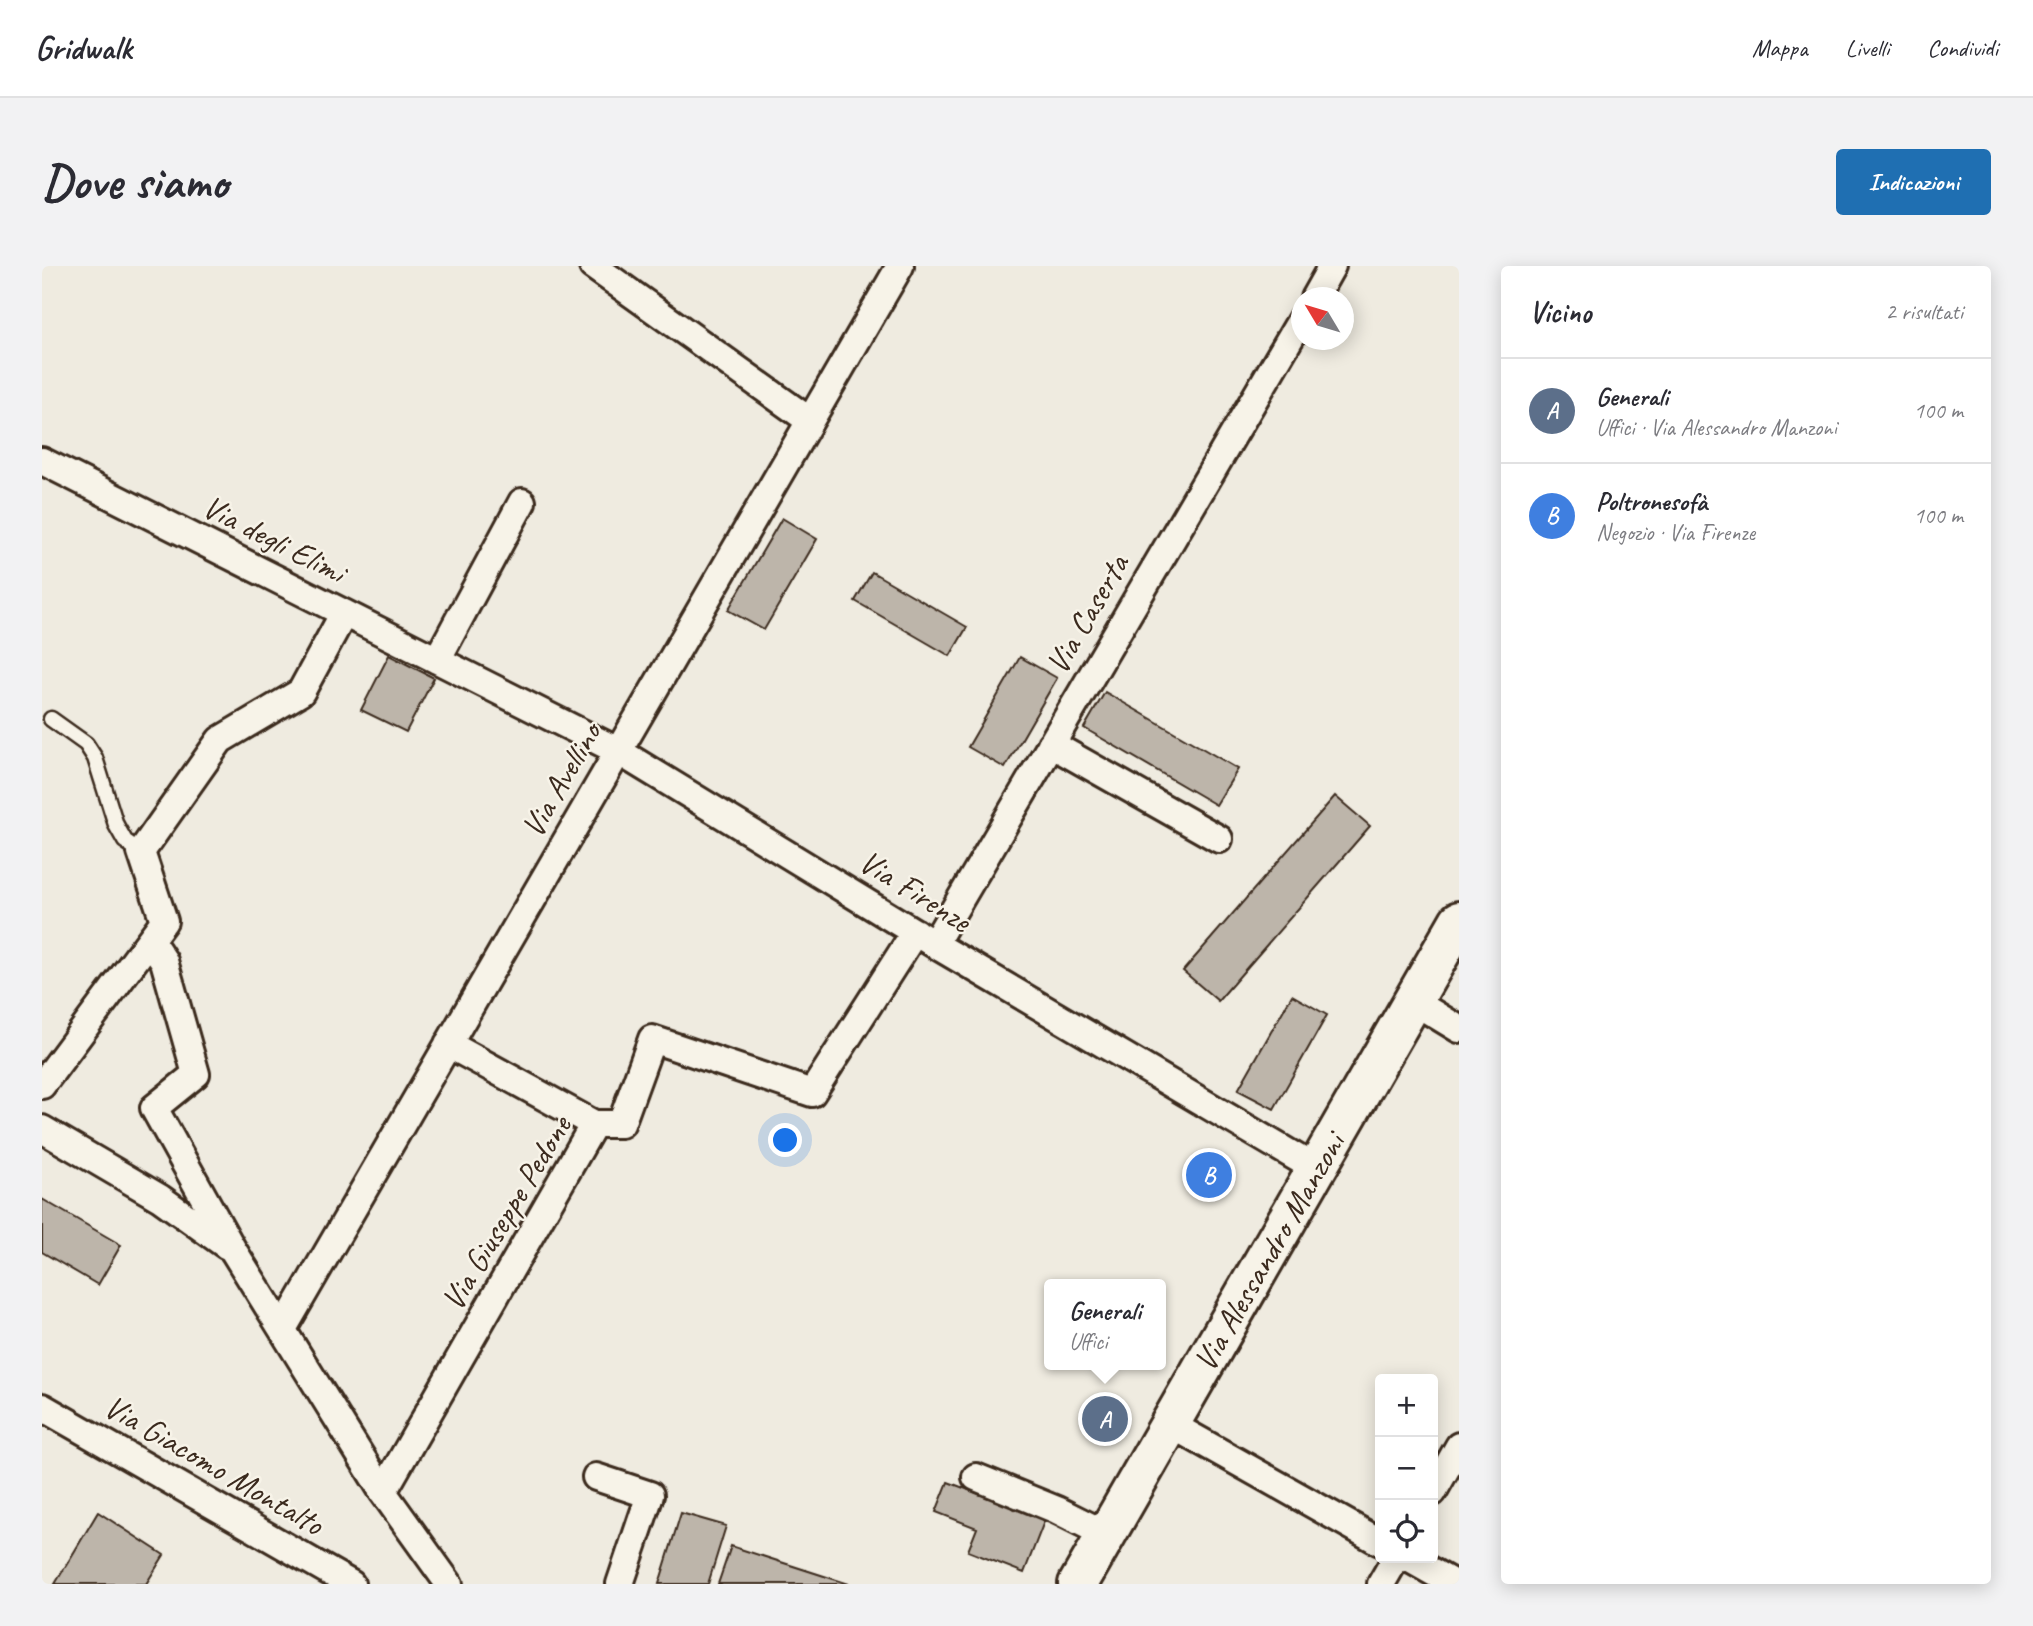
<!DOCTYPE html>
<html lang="it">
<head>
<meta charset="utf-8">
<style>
  :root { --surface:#fff; --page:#f2f2f3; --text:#2b2b33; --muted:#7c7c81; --line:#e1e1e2; --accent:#1f6fb2 }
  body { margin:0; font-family:Caveat,sans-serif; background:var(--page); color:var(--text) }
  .controls { position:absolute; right:21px; bottom:21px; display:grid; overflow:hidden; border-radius:7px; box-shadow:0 4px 18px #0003 }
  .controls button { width:63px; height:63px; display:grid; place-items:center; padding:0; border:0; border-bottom:2px solid var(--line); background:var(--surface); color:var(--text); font:35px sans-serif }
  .compass { position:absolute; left:1249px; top:21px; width:63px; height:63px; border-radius:50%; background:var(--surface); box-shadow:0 4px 18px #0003; rotate:308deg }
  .you { position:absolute; left:744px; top:875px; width:24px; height:24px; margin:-18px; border:5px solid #fff; border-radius:50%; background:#1a73e8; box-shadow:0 0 0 10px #1a73e833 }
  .badge { display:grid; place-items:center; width:46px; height:46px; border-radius:50%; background:var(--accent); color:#fff; font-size:23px; font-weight:700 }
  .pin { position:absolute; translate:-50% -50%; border:4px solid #fff; box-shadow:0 2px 7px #0006 }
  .popup { position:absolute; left:1002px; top:1013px; width:122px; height:91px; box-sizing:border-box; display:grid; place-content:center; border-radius:7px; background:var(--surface); filter:drop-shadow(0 2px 5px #0005); font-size:23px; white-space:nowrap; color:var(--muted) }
  .popup b { font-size:26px; color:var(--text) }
  .popup::after { content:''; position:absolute; left:50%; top:100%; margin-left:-14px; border:14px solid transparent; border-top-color:var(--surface) }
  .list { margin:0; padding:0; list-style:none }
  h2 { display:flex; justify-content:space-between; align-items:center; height:91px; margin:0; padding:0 28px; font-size:30px }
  h2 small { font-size:23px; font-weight:400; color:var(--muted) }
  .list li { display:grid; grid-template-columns:46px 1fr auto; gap:21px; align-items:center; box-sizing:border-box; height:105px; padding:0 28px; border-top:2px solid var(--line) }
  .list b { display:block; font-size:26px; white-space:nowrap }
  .list p { margin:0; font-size:23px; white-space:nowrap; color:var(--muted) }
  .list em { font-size:23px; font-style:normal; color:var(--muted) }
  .icon { flex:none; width:38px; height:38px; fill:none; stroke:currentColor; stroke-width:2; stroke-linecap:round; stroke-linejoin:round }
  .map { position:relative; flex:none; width:1417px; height:1318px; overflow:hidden; border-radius:7px }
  header { display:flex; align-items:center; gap:42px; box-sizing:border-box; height:98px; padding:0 35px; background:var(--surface); border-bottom:2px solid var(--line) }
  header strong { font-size:33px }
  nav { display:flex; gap:38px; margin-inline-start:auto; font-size:24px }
  .intro { display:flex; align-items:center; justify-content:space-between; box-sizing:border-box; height:168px; padding:0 42px }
  h1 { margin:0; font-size:49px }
  .button { padding:18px 32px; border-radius:7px; background:var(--accent); color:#fff; font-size:24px; font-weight:700 }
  main { display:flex; gap:42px; padding:0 42px }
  aside { flex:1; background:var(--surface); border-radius:7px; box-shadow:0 4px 18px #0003 }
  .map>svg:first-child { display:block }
</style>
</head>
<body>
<header>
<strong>Gridwalk</strong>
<nav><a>Mappa</a><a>Livelli</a><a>Condividi</a></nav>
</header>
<div class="intro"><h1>Dove siamo</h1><a class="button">Indicazioni</a></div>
<main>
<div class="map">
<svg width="1417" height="1318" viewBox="0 0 1417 1318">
  <rect width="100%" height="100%" fill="#efebe0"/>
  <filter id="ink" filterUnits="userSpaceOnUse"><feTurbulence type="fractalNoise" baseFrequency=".0143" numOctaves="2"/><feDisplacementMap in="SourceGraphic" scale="14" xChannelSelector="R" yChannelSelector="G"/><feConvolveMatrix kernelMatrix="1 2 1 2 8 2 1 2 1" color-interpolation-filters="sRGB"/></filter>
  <g filter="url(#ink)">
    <path fill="#bdb5aa" stroke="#3b2a1e" stroke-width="2" d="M740,252L775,273L722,364L686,344Z
      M830,306L925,361L908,390L813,335Z
      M347,389L392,412L364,466L319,444Z
      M978,391L1015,412L963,502L926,481Z
      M1063,426L1196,503L1174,539L1042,462Z
      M1293,530L1328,560L1176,735L1141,705Z
      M1250,729L1285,749L1232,843L1196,824Z
      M0,933L79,979L56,1019L0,986Z
      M906,1216L1003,1253L982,1307L926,1285L935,1262L894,1246Z
      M56,1246L122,1289L104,1318H13Z
      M639,1247L684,1260L666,1318H617Z
      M689,1280L807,1318H676Z"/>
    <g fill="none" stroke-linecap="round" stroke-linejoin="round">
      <g stroke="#3b2a1e" stroke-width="19">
        <path id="service" d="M9,453L44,478L53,492L74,559L83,575L99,586"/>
      </g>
      <g stroke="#3b2a1e" stroke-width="32">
        <path id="minor" d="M551,0L768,155
          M1272,32L1290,0
          M0,195L576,485L892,678L1274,903
          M395,394L480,236
          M1009,478L1177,573
          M108,674L122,695L154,808L112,842L191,984L341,1226L407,1318
          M892,678L1260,52
          M1371,735L1417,763
          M406,778L552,858
          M0,819L122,655L99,586L178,474L259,426L302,347
          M0,863L118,932L185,980
          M241,1063L858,0
          M0,1141L309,1318
          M1128,1158L1338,1276
          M554,1211L608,1229L578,1318
          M934,1211L1015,1244L1065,1269
          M341,1226L552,858H579L610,773L770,827L873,666
          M1391,1226L1417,1180
          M1366,1292L1412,1318
          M1339,1318L1354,1292"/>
      </g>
      <g stroke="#3b2a1e" stroke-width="44">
        <path id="secondary" d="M1036,1318L1417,655"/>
      </g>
      <use href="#service" stroke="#f7f3e8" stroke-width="14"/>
      <use href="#minor" stroke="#f7f3e8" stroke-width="26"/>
      <use href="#secondary" stroke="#f7f3e8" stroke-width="38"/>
    </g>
  </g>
  <g text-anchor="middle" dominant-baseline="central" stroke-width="5" stroke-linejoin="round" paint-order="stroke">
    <g font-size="33" fill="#3b2a1e" stroke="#f7f3e8">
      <text transform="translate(232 273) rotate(27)">Via degli Elimi</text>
      <text transform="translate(1045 348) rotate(-60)">Via Caserta</text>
      <text transform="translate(519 514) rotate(-60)">Via Avellino</text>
      <text transform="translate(873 625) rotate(32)">Via Firenze</text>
      <text transform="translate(464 947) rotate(-59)">Via Giuseppe Pedone</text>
      <text transform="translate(1227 986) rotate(-60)">Via Alessandro Manzoni</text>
      <text transform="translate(172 1199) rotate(30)">Via Giacomo Montalto</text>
    </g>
  </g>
</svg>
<div class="controls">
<button>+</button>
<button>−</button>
<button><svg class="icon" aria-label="locate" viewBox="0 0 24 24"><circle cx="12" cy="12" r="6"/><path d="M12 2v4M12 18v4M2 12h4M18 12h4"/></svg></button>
</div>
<svg class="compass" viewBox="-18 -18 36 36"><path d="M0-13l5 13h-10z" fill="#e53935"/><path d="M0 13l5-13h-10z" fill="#7c7c81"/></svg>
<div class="you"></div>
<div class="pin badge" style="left:1063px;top:1153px;background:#5c6f8a">A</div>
<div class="popup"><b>Generali</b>Uffici</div>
<div class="pin badge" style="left:1167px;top:909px;background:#3f7fe0">B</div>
</div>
<aside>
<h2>Vicino<small>2 risultati</small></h2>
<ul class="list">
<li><span class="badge" style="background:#5c6f8a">A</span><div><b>Generali</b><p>Uffici · Via Alessandro Manzoni</p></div><em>100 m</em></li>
<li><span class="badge" style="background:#3f7fe0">B</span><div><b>Poltronesofà</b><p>Negozio · Via Firenze</p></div><em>100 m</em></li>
</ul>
</aside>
</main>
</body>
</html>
